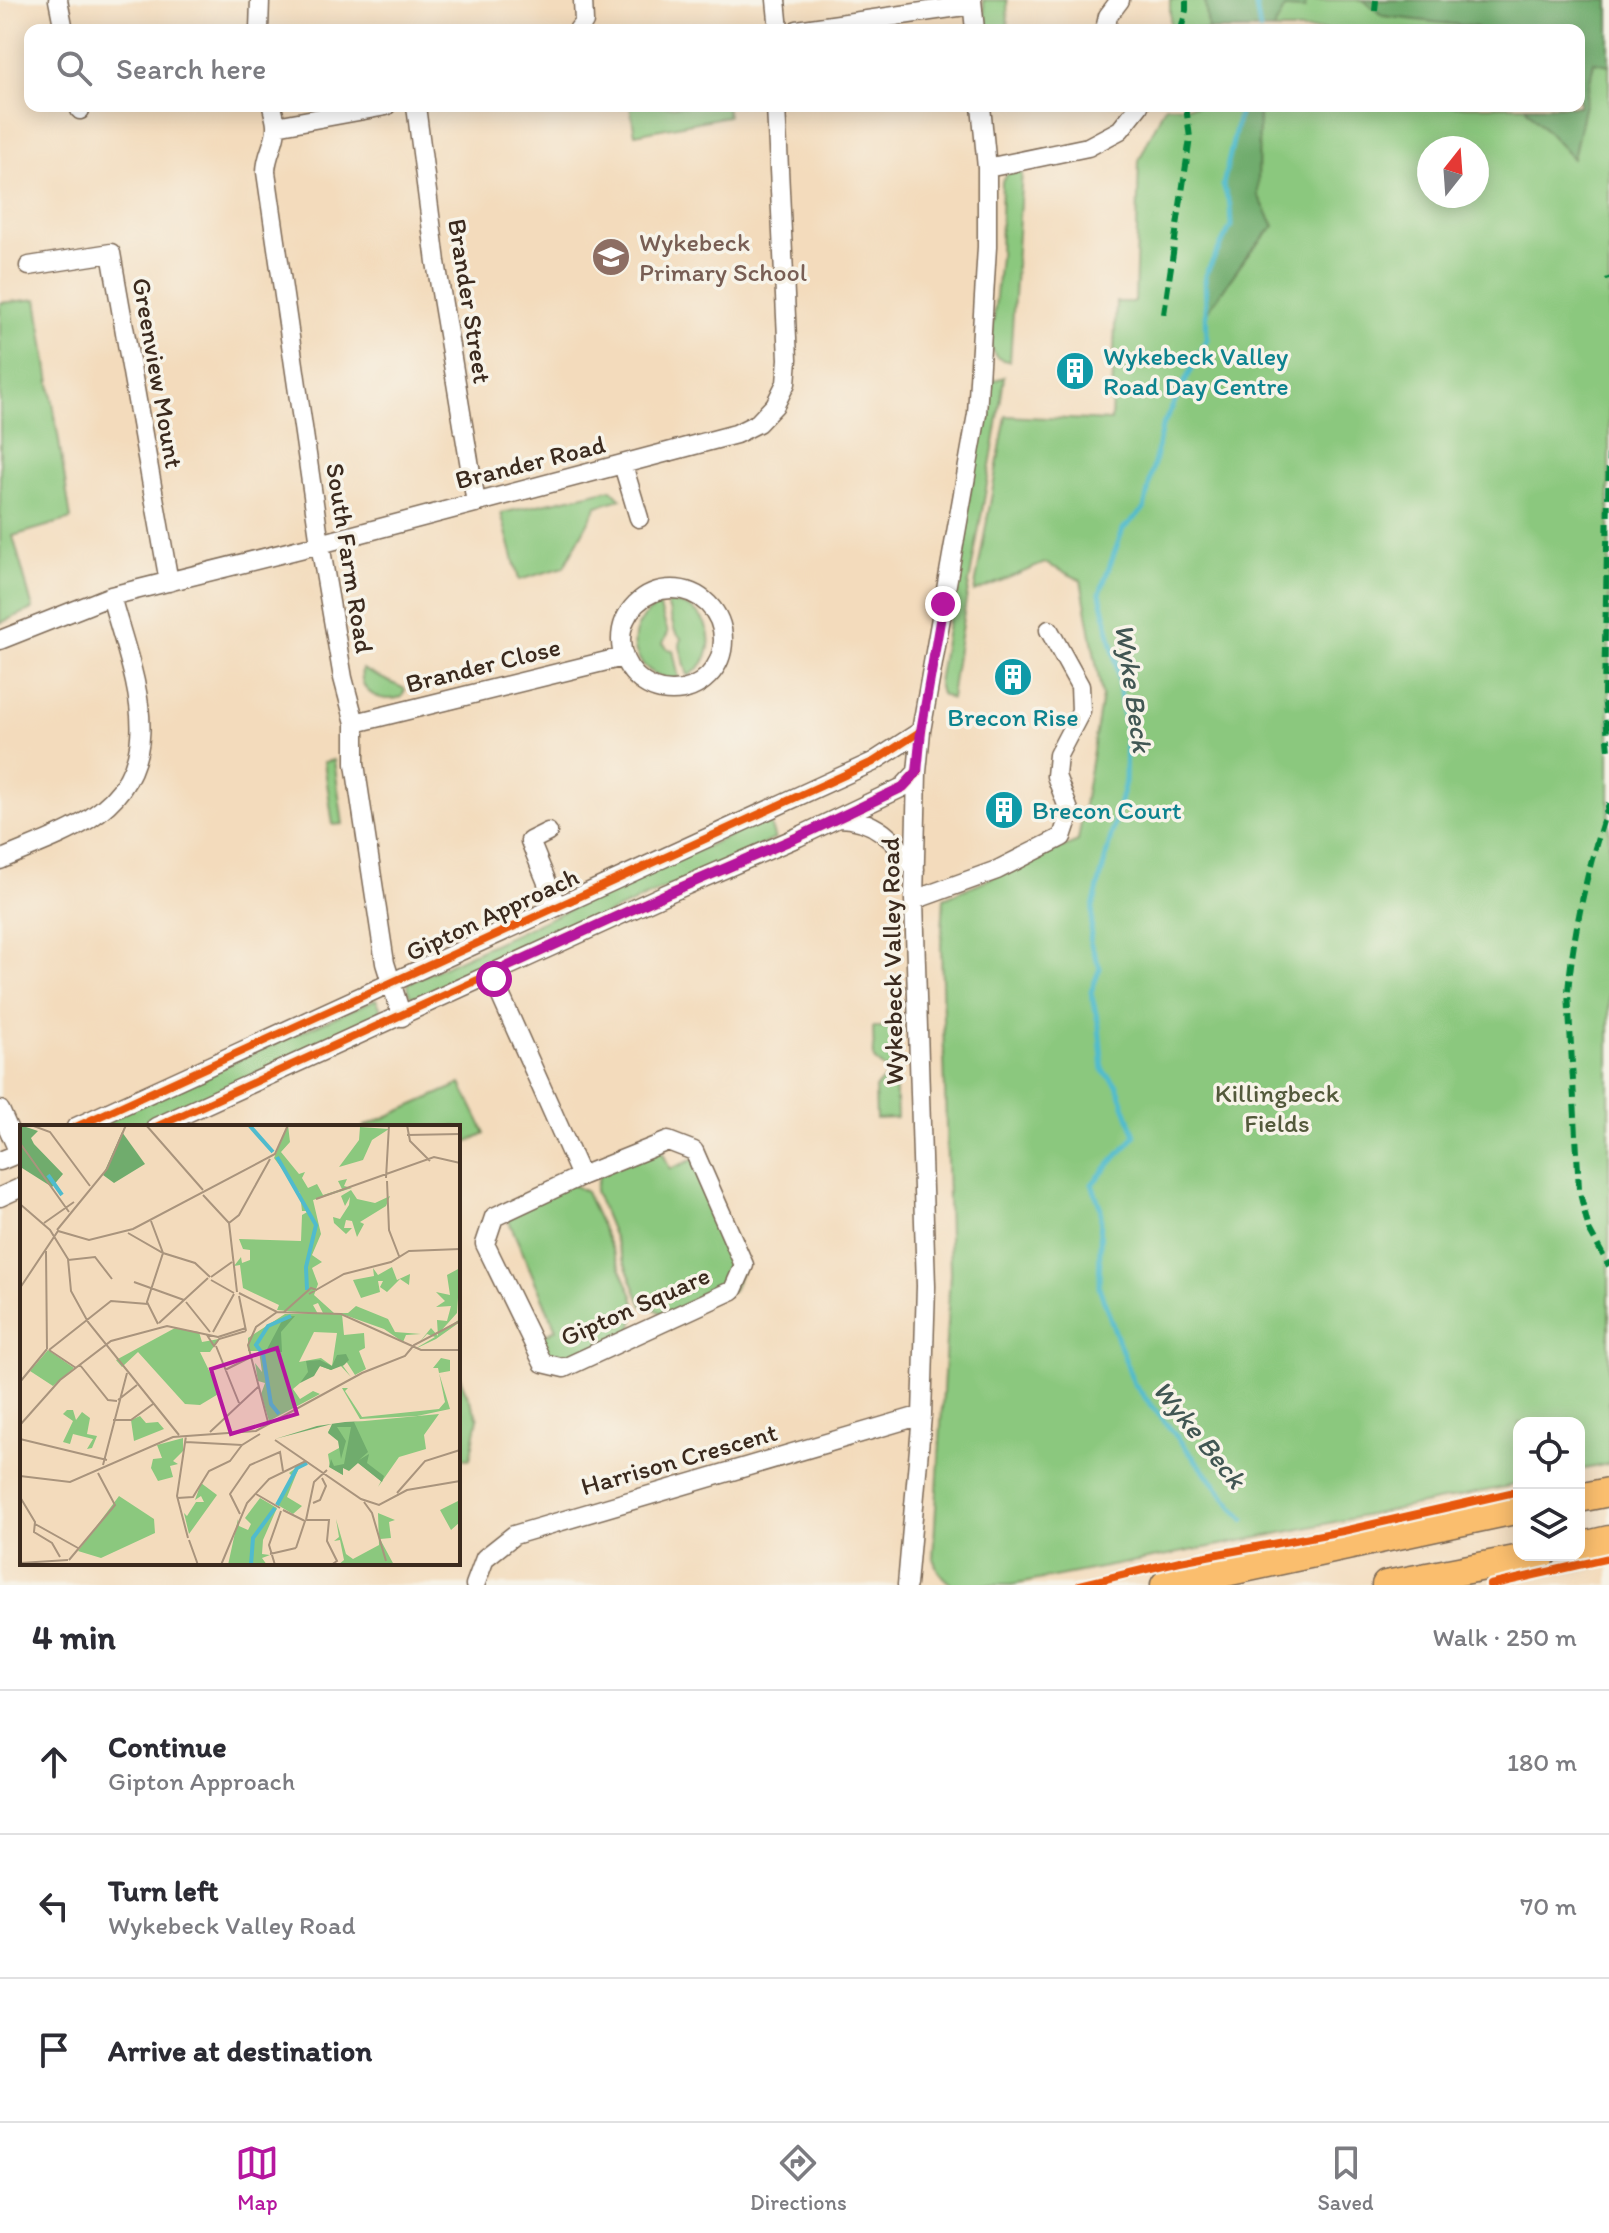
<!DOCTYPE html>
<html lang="en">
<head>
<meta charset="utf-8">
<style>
  :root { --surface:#fff; --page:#f7f7f7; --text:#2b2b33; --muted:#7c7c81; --line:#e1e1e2; --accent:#b5179e }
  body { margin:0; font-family:Itim,sans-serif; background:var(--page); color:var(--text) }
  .controls { position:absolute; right:24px; bottom:24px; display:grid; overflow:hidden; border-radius:16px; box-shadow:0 4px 20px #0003 }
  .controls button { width:72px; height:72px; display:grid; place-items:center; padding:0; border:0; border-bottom:2px solid var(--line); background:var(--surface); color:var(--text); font:40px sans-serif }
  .compass { position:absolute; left:1417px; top:136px; width:72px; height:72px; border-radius:50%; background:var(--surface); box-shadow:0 4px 20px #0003; rotate:17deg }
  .stop { position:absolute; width:24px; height:24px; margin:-18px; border:6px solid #b5179e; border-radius:50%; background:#fff }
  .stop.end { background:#b5179e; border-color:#fff; box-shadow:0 2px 8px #0008 }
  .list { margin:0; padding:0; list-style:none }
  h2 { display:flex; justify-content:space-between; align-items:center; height:104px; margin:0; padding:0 32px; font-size:34px }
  h2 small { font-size:26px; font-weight:400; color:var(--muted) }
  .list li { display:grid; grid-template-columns:52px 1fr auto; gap:24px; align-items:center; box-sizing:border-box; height:144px; padding:0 32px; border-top:2px solid var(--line) }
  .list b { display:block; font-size:30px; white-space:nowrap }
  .list p { margin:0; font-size:26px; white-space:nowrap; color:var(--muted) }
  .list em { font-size:26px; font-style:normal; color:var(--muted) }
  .icon { flex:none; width:44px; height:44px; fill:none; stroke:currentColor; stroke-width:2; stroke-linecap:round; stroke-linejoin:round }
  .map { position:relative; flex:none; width:1609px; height:1585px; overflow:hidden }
  .search { position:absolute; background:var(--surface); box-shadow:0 4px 20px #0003; left:24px; right:24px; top:24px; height:88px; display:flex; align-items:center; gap:20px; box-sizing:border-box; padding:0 28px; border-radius:16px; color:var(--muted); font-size:30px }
  .sheet { height:536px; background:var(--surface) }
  nav { display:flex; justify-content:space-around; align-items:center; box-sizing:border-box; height:112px; border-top:2px solid var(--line); background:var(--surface); font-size:22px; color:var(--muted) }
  nav a { display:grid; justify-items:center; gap:4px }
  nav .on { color:var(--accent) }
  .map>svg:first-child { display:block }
</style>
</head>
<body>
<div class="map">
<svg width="1609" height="1585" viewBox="0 0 1609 1585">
  <rect width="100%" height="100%" fill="#f7f3e8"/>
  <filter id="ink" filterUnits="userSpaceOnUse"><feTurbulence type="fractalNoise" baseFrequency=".0125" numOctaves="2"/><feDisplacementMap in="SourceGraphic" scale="16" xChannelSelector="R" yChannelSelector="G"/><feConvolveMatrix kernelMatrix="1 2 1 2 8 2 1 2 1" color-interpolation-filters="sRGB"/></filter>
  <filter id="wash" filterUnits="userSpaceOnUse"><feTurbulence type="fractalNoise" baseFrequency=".006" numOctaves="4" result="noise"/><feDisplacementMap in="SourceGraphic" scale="32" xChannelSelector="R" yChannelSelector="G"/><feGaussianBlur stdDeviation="1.8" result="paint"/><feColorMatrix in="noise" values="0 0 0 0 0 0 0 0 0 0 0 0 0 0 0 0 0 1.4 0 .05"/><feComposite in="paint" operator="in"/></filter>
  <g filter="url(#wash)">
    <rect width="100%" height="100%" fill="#f3dbbc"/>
    <path fill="#8bc87e" stroke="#63794e" stroke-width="2" fill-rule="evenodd" d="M983,0H1007L1008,30H987Z
      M1170,0H1609V1464L1579,1470V1423H1519V1484L1257,1538L1012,1585H952L938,1571L933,1558L950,1273L941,947L944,898L1078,841L1102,696L1081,580L1045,563L974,592L1006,416L1111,421L1116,302H1135L1139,160L1165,106H1579V30H1170ZM1429,148H1477V196H1429Z
      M630,106H726L728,116L635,134Z
      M1022,171L1010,361C999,361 993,356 991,346L1000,256L1002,181L1007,173Z
      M37,299L71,519L13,536L33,609L0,623V303Z
      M1004,377C990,485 964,591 951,699L941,694L938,683L987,390L992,381Z
      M611,489L621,499L597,506L564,567L519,580L501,513Z
      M667,603C710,600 726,655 688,676L680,647L681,638L675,632Z
      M659,605L668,633L663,643L668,649L673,650L679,679C632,679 617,629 659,605Z
      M362,669L405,689L402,697C381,703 358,694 362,669Z
      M334,760L343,824L333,825L324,762Z
      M768,818L775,839L418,999L409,994L408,983Z
      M376,999L381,1009L376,1019L139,1127H85Z
      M873,1027H894L895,1070L887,1071L874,1060Z
      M887,1076H895L897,1118L876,1119L875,1088Z
      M461,1084L485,1133L458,1147V1127H363Z
      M659,1144L670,1169L697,1158L744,1265L733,1290L671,1319L648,1305L642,1306L595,1191L602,1167Z
      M568,1182L586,1192L633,1296L636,1308L630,1337L564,1368L533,1341L556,1329L505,1212Z
      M458,1374L478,1418L470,1459L458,1458Z"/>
    <path fill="#70ac6d" stroke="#566b46" stroke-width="2" d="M1205,0H1306L1305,9L1285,8L1273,30H1208Z
      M1363,0H1609V65L1594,62L1573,159L1527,110L1526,106H1579V30H1481L1476,27L1383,16Z
      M1241,106H1259L1258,195L1274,226L1247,256L1206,314L1205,275L1231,226L1230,205L1223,185Z"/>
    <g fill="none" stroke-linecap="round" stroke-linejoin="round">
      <path stroke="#50bbcd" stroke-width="5" d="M1255,0L1260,30
        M1241,106L1223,185L1230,205L1231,226L1205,275L1207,339L1162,427L1144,509L1123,529L1100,593L1116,662L1126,732L1125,782L1093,907L1090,943L1100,968L1091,992L1099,1026L1103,1071L1117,1085L1135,1136L1092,1184L1101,1209L1099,1287L1134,1384L1244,1520"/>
    </g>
  </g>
  <g filter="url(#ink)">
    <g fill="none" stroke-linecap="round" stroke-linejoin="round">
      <g stroke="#7b6855" stroke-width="21">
        <path id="minor" d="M58,0L64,30
          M776,0L779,30
          M972,0L975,30
          M259,30L260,0
          M578,30L584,22L583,0
          M797,30L972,5
          M1105,30L1108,16L1120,0
          M79,106L80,110
          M272,106C273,112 276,120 276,126C277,141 266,154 266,172L320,544L343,678L355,723V764L385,963L402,1017
          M416,106L436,262L476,503
          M276,126L386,106
          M987,168L1088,147L1120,130L1139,106
          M29,266L111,253L169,582
          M623,465L639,518
          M621 640a51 51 0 1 1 102 0a51 51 0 1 1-102 0Z
          M0,640L111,596L320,544L736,434L758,423L775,405L786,383L788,359L776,106
          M355,723L623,657
          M838,818C875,818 896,841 915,869
          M548,832L530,841L557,907
          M0,860C29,847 63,836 89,819C175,763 132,675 111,596
          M914,900L997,870L1062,837L1070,813L1056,776L1058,755L1081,711L1080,686L1049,630
          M491,974L581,1176L668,1141L694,1151L744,1265L733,1290L564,1368L543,1363L485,1244L494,1217L581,1176
          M0,1110L19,1153
          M76,1127L873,762L921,731
          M156,1127L666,894L798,837L903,787L917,772
          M0,1161L22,1152
          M0,1197L22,1187
          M475,1585L485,1558L514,1535L922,1415
          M907,1585L922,1415L926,1286L914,900L917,772L921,731L977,414L987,247V168L981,106"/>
      </g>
      <g stroke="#7b6855" stroke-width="31">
        <path id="highway" d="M1579,1498L1609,1492
          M1579,1547L1609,1540
          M1165,1585L1519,1509
          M1386,1585L1542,1555"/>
      </g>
      <use href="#minor" stroke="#fff" stroke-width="18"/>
      <use href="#highway" stroke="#fabe6e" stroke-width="28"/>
      <path stroke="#00873e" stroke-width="6" stroke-dasharray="12 6" stroke-linecap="butt" d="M1375,11L1376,0
        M1181,30L1186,10V0
        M1362,106H1385
        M1608,277L1609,280
        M1164,314L1190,138L1186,106
        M1609,450L1604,695L1609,750
        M1609,804C1589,859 1573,934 1568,992L1579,1189L1589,1230L1609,1266"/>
      <g stroke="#f7f3e8" stroke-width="13">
        <path id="cycleway" d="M76,1127L873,762L921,731
          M156,1127L666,894L798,837L903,787L917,772
          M1080,1585L1180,1561L1343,1531L1519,1491
          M1490,1585L1609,1558"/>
      </g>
      <use href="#cycleway" stroke="#e8590c" stroke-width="8"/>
    </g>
  </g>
  <g fill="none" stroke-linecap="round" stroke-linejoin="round" filter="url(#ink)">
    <path stroke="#b5179e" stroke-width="10" d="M494,979L491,974L666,894L798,837L903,787L917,772L921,731L943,604"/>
  </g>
  <defs>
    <g id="school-disc" transform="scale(2)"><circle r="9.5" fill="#8d6e63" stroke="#f7f3e8"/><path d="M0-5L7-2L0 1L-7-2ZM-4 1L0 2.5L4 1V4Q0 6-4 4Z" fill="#fff"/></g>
    <g id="building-disc" transform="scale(2)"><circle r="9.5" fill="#0f9aa8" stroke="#f7f3e8"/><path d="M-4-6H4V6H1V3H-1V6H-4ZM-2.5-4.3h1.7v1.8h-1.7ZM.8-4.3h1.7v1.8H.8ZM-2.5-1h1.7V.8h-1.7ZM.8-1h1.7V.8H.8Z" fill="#fff"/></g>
  </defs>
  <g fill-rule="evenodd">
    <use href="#school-disc" x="611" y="257"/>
    <use href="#building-disc" x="1075" y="371"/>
    <use href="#building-disc" x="1013" y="677"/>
    <use href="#building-disc" x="1004" y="810"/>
  </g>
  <g text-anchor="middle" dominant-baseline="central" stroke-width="7" stroke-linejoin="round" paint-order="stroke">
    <g font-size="26" fill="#785e54" stroke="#f7f3e8" text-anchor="start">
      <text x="639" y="242">Wykebeck<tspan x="639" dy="30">Primary School</tspan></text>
    </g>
    <g font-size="26" fill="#3b2a1e" stroke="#f7f3e8">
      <text transform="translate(470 301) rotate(81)">Brander Street</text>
      <text transform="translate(158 373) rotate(80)">Greenview Mount</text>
      <text transform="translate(530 462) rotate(-14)">Brander Road</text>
      <text transform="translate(350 558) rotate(81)">South Farm Road</text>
      <text transform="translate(483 665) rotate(-14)">Brander Close</text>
      <text transform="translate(492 914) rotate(-25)">Gipton Approach</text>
      <text transform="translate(892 961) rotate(-91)">Wykebeck Valley Road</text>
      <text transform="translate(635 1306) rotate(-24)">Gipton Square</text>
      <text transform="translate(679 1459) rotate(-16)">Harrison Crescent</text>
    </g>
    <g font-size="26" fill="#0d838f" stroke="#f7f3e8" text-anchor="start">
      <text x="1103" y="356">Wykebeck Valley<tspan x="1103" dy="30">Road Day Centre</tspan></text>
      <text x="1013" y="717" text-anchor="middle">Brecon Rise</text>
      <text x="1032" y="810">Brecon Court</text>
    </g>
    <g font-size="26" fill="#53593b" stroke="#f7f3e8">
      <text x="1277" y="1093">Killingbeck<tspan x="1277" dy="30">Fields</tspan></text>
    </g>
    <g font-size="28" font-style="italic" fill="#415653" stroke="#f7f3e8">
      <text transform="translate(1134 688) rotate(82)">Wyke Beck</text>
      <text transform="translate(1200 1434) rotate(51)">Wyke Beck</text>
    </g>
  </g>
  <g transform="translate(20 1125)">
    <rect width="440" height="440" fill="#f3dbbc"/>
    <path d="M268,0L270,17L261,27L279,49L285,47L282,53L288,63L297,59L303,70L322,64L318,56L327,54L324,61L332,63L293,75L301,109L292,130L302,137L292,143L298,159L294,170L314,188H303L298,178L293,180L298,189L257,185L259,180L223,163L220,140L214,141L221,132L222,138L230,135V125L223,124L219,114L281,116L282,90L289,86H282L280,68L254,33ZM340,2L369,4L352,15L343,35L319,42L339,15ZM331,65L337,74L355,78L370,71L366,81L340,97L344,99L337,112L332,96L326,95L324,103H332L326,109L314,98L313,92L320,94L329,80L330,72L325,81L321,71ZM372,142L377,155L390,149L389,160L380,154L367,167L360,162L363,156H358L360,167L341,173L333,155L354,151L353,143L358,150ZM440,143L437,188L419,208L440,194V197L416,214L393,225L415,212L407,209L398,219L411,203L418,211L417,195L427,196L431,181L416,182L425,176L416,167L430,170L427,150ZM336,181L368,194L375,207L401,209L386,210L383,217L364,204L322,189L324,210L344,208L345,223L339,226L346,244L335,250L326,236L323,241L331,252L320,240L311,245L300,241L273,264L280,274L293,266L300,269L249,296L241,269L245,258L238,256L235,238L242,247L239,226H228V213L265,189L328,188ZM294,207L317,208L312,241L301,233L279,237ZM155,203L179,207L182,217L199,214L190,227H180L200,268L180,280L165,279L118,227L102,242L96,235ZM28,225L54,243L33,261L10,246ZM421,233L430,235V246L419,248L430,284L397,291L340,294L322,263H328L325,266L342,292L419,284L425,277L418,243H413ZM47,285H53L56,295L62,287L70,293L67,309L77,311L72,323L67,324L73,314L53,309L50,319L43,317L53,296L43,289ZM419,289L404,310L406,324L379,332L358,362L361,356L337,337L322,341L323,350L310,342L308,329L319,323V316L308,307L313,299ZM120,291L126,298L138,297L144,304L114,316L111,295ZM163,313V326L153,336L158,339L150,341L153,352L138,356L131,343L133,334L142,333L137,320ZM280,340L267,372L282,381L273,389L256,379L273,352L269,348ZM181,358L197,370L169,409L164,388L167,391L176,377H184L181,371L175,375ZM99,371L134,394L135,408L81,433L58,426ZM240,373L257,383L243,415L242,429L250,430L242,433L247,440H208L218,394L219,401L228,405L231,399L225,393ZM440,375V397L431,405L420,385ZM358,388L375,395L369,397L371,413L360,414L374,440H318L324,435L320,415L314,416L319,412L316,394L326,429L333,434L359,420Z" fill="#8bc87e" fill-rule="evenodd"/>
    <path d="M0,0L18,6L11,13L14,19L43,49L32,62L2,43ZM102,7L125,39L94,58L83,50ZM275,191L261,207L262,227L246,226L264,192ZM326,229L329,235L324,240L311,245L300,241L294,251L280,258L288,247L286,236L300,235L312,241L317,230ZM344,296L334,297L348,327L339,335L349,329L347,338L364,351L362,357L338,338L329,346L323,343V350L309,342L311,334L314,341L324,339L331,302H317L326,316L321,334L318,316L308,308L312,299L255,314L297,301L325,297Z" fill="#70ac6d"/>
    <path fill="none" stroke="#50bbcd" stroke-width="4" d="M229,0L253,27M257,32L296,100L286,142L287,165M28,50L42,70M259,289L251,279L243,229L236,220L248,201L271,191M257,380L277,343L287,338M231,440L233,413L255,383"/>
    <path fill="none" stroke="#a9947d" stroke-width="2" d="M11,0L30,7L70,61M126,0L183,65M334,0H360M387,0L390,16L410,36M387,10L440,9M0,18L49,87M366,53L369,0M367,56L369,105L379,131M183,70L209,98L217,167M296,74L414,32L440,38M0,79L30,105L48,134L51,166L68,197L159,310M131,96L143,128L127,177L138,199M24,98L54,77M209,98L219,90L250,34M37,105L87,44L106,0M108,108L143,128L175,138L190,152M26,126L27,224M48,135L75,132L92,154M191,152L212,137M191,155L214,168M114,157L164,175M0,163L38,106L69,115L113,104L255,29L268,0M219,168L257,187L321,189L401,225H440M289,169L324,149L371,137L389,126L440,124M219,171L226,206M166,177L190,207M264,187L291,163L297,165M139,198L188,153M193,207L214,169M187,210L194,221L199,214L226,206M198,212L226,203M196,221L219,278M29,225L91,176L128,179M29,225L56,243M60,240L88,275L97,276M205,245L231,232M0,257L27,224M98,275L117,260M93,295H111L133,279M248,297L228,220L236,202L257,187M0,300L40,255L91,216L147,201L198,212M190,307L238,262M166,311L157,371L168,413M0,314L87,335M255,315L341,374L359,380L387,365L440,356M166,317L222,320L240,309M83,340L107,248M0,351L50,357L153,312L236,306L342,248L385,231L394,220L440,196M377,368L405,336L440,325M236,369L260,383M0,372L15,397L14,407L32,418L40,432M157,373L173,372L189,346L210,336L222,320M344,377L352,388L366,436M293,378L300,375L306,361L302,353M263,385L285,396L276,423M220,389L210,369L230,340L260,327L263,346M286,395H309L307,416L317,436L311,440M286,395L294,357L307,345M15,399L58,423M169,415L178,440M250,429L276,423M49,435L95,380L78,348M0,438L48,435M201,440L227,378L249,354L286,336M255,440L249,420L261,386"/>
    <path fill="#b5179e" fill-opacity="0.15" stroke="#b5179e" stroke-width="4" d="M257,223L277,289L211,309L191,244Z"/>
    <rect width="440" height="440" fill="none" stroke="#3b2a1e" stroke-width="4"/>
  </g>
</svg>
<div class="controls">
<button><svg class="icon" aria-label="locate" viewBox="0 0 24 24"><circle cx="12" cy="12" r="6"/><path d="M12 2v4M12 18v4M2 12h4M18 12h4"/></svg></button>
<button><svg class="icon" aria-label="layers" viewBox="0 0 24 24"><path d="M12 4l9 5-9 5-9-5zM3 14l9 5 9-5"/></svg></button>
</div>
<svg class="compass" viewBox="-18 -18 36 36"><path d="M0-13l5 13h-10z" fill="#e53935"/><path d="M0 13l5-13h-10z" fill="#7c7c81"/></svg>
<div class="stop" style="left:494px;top:979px"></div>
<div class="stop end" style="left:943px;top:604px"></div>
<div class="search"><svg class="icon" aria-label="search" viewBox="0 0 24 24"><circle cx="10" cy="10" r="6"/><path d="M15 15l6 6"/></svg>Search here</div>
</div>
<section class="sheet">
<h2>4 min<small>Walk · 250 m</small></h2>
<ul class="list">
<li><svg class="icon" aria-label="ahead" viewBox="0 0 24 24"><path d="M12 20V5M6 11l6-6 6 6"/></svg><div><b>Continue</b><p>Gipton Approach</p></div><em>180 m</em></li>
<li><svg class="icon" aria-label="left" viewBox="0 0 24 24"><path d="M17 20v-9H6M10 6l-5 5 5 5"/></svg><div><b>Turn left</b><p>Wykebeck Valley Road</p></div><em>70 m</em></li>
<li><svg class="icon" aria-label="arrive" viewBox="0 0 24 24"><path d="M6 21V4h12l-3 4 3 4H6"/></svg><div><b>Arrive at destination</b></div></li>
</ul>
</section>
<nav>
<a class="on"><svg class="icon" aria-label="map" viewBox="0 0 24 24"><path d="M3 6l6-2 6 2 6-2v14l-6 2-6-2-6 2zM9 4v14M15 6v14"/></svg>Map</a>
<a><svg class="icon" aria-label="directions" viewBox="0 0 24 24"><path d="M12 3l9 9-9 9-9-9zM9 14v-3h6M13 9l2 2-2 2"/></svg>Directions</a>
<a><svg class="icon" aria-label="saved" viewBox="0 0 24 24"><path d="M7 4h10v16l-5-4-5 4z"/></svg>Saved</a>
</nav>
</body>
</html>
